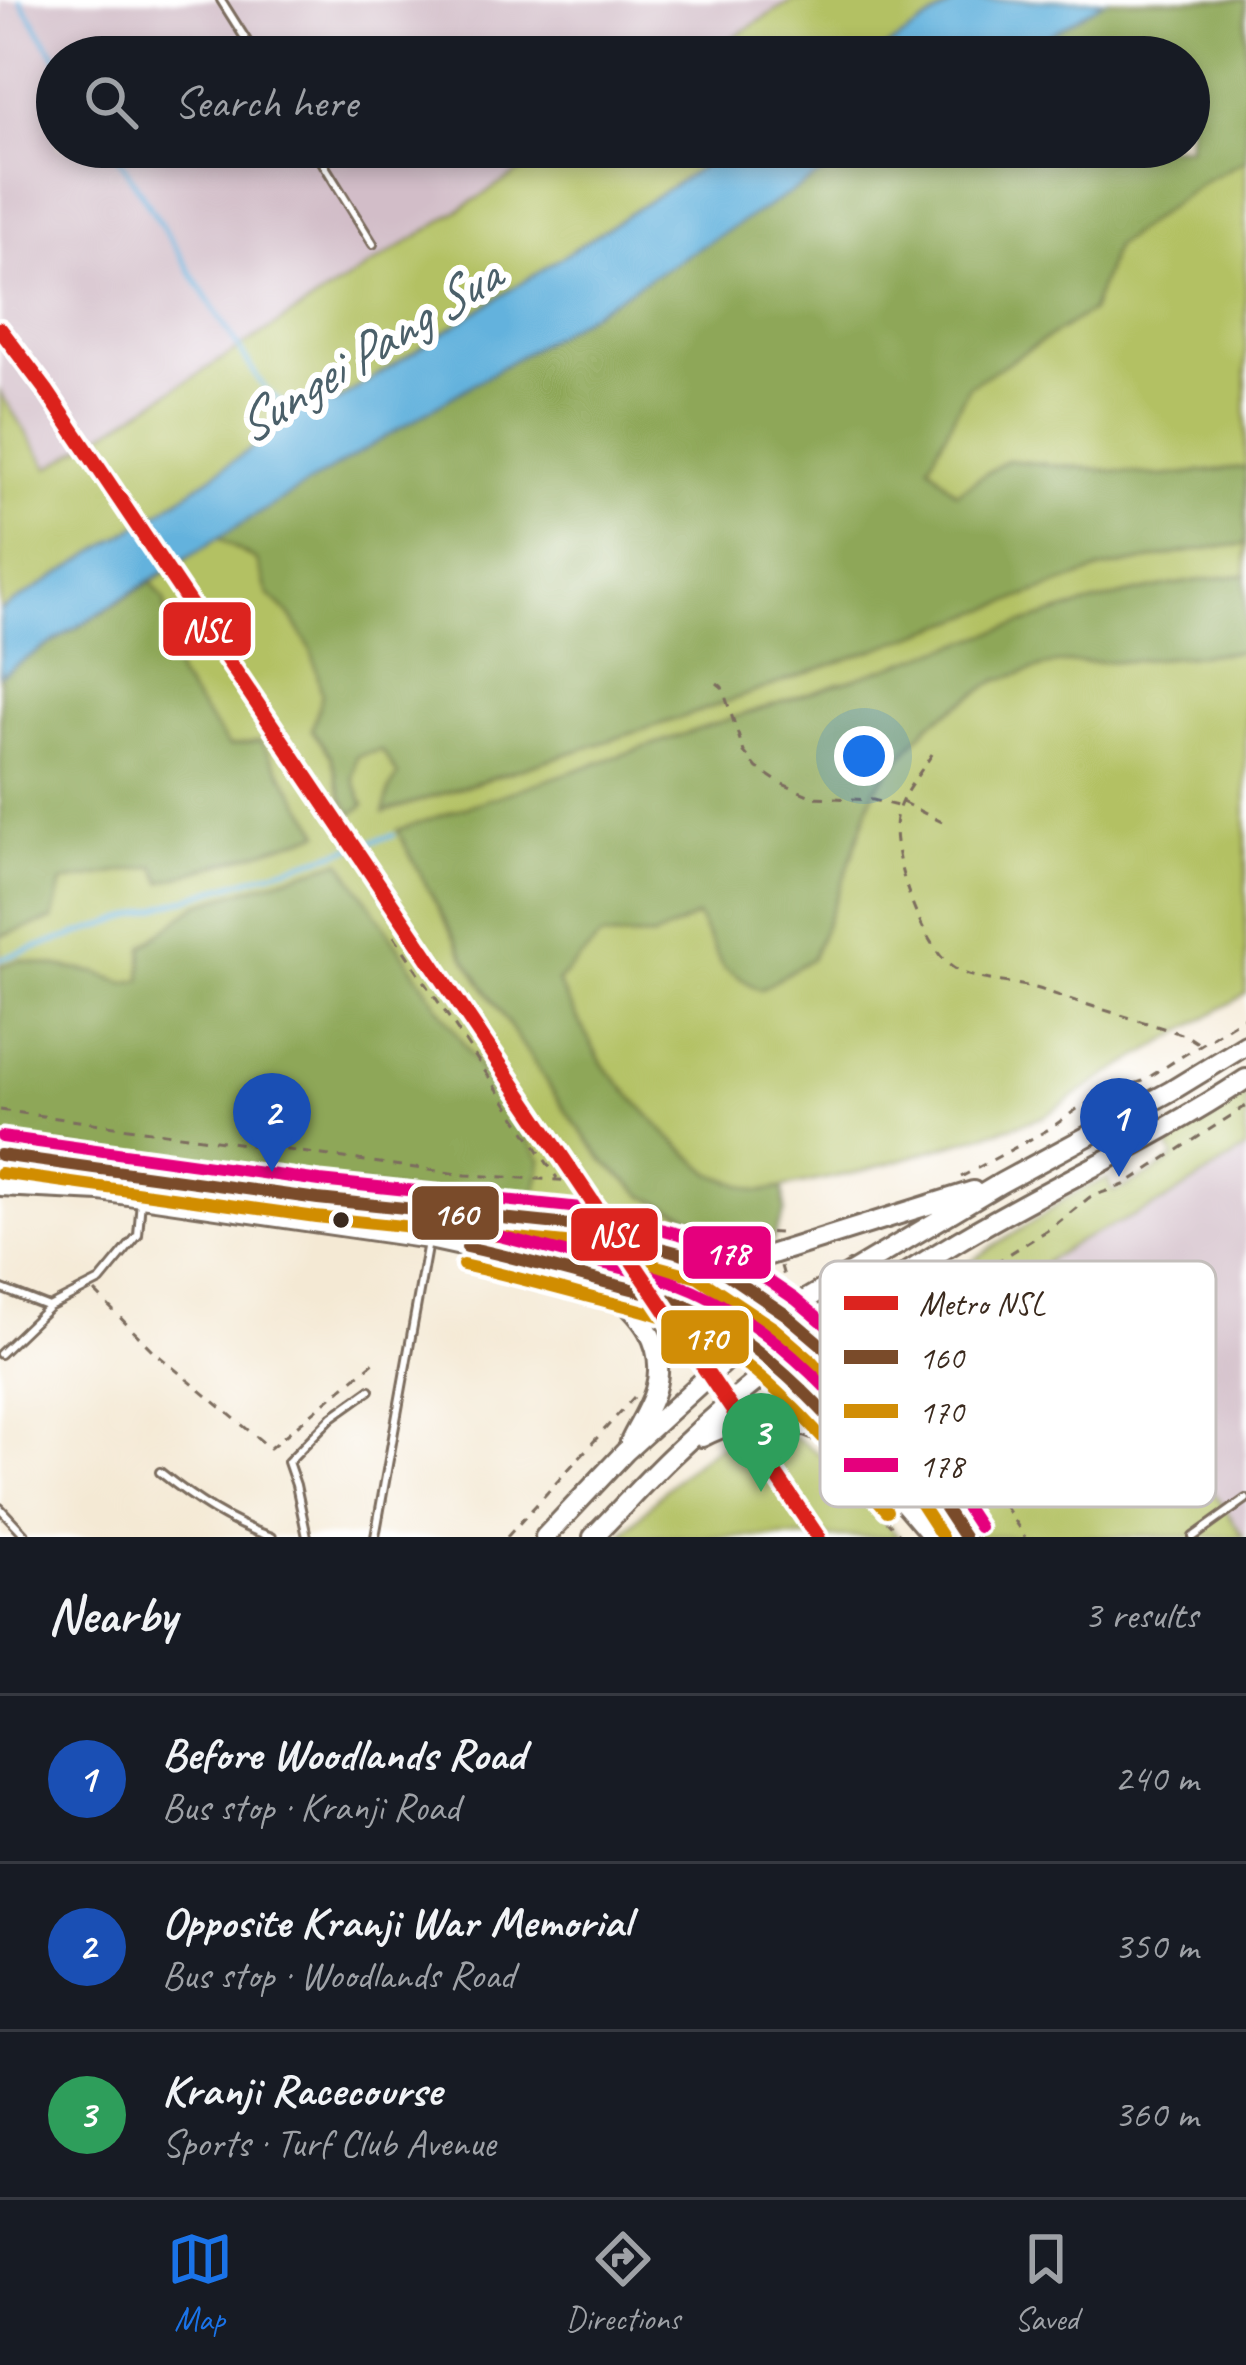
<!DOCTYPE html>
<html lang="en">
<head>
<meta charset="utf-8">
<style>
  :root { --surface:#171b24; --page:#20242c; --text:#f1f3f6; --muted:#9ea1a6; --line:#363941; --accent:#1a73e8 }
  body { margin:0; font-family:Caveat,sans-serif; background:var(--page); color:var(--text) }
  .you { position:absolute; left:864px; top:756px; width:42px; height:42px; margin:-30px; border:9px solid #fff; border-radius:50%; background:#1a73e8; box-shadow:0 0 0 18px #1a73e833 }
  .badge { display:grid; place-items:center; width:78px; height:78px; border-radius:50%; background:var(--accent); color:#fff; font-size:39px; font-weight:700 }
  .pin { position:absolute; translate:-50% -99px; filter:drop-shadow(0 3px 6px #0008) }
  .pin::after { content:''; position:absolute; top:63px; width:42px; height:36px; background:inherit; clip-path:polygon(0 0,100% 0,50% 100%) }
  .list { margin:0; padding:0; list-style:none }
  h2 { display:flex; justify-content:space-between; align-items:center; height:156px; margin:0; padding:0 48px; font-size:51px }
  h2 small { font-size:39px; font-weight:400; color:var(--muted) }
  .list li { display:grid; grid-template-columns:78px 1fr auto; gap:36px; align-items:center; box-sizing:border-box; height:168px; padding:0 48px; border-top:3px solid var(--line) }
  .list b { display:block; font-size:45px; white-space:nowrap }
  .list p { margin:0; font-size:39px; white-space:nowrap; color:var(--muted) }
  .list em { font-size:39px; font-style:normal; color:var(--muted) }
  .icon { flex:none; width:66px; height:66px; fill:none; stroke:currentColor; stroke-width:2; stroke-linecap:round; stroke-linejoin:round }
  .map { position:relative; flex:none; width:1246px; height:1537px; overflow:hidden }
  .search { position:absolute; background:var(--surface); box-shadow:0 6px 18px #0003; left:36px; right:36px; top:36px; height:132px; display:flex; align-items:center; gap:30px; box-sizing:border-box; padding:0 42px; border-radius:66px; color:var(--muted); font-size:45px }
  .sheet { height:660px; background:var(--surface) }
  nav { display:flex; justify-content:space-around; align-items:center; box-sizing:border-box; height:168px; border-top:3px solid var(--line); background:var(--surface); font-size:33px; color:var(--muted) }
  nav a { display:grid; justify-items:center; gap:6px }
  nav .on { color:var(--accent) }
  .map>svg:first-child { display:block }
</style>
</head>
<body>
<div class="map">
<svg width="1246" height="1537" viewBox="0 0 1246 1537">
  <rect width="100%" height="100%" fill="#fff"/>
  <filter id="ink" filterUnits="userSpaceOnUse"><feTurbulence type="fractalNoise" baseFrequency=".00833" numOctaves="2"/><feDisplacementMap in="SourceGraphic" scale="24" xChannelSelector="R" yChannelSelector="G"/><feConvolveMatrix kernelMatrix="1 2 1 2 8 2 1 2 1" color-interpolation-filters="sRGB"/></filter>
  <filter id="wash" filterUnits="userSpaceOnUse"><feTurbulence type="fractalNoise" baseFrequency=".004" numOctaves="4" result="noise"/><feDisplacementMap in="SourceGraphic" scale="48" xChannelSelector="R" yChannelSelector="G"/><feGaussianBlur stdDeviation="2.7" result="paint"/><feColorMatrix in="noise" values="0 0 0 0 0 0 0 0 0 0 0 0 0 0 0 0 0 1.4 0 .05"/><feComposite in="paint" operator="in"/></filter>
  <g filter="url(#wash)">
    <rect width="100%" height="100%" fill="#f4e9d4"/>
    <path fill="#d2bdc8" d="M0,0H793L702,57H57V147H559L0,499Z
      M1246,1149V1537L1132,1372L1045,1262L1075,1244L1164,1202Z"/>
    <path fill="#b3c163" stroke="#777640" stroke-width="3" d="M793,0H960L872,57H702Z
      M559,147H733L336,402L285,406L279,415L276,432L163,510L0,611V392L49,468Z
      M1246,160V467L1162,476L1007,460L956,493L929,465L969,386L1091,311L1115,246L1204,181Z
      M218,538L257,561L268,594L290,615L312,651L322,695L312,730L331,755L342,799L353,778L357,756L382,750L399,776L385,812L689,715L1102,569L1202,549L1246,544V575C1104,587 969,642 836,692C694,745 552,798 410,851L465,958L565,1110L605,1162L644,1196L719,1231L713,1241L613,1219L534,1211L541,1159L142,980L124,983L98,973L20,960L0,966V936L53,919L62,882L155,866L163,882L229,747L178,677L164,600L151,582Z
      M1246,651V994L1108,1075L1043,1117L860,1172L760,1192L712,1174L668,1136L603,1065L557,982L600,937H653L698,916L724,968L846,874L875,788L929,724L996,681L1056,663L1129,661Z
      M1246,1094V1149L1164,1202L1075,1243L1045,1262L1132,1372L1244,1537H978C965,1516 952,1495 938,1475C907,1434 886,1402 899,1348C904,1327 914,1308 930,1292C943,1279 959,1270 974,1259C997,1243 1022,1230 1044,1214C1068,1196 1078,1189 1108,1179L1113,1192L1155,1172L1174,1158L1168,1146L1188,1129Z
      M761,1429C774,1432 787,1434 799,1440C832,1458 872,1509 899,1537H620C656,1499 708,1438 761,1429Z"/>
    <path fill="#8ea759" stroke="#64683c" stroke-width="3" d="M1106,0H1246V160L1204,181L1115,246L1091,311L969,386L929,465L956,493L1007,460L1162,476L1246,467V544L1202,549L1102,569L689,715L384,812L389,790L398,776L382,750L357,756L353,778L364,805L353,814L343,799L331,756L312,730L322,695L312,651L290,615L268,594L257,561L218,538L866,147H1189V57H1014Z
      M1246,575V651L1129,661L1056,663L996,681L929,724L875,788L846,873L812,958L760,990L724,968L697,916L653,937H601L557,982L603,1065L668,1136L712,1174L759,1192L783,1188L785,1211L771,1244H738L683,1213L644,1196L605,1162L565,1110L465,958L397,830C559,776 721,721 883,669C1001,630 1122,585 1246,575Z
      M151,582L164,599L178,677L229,746L260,741L321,833L162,882L155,866L62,882L53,919L0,936V675Z
      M341,861L541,1160L534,1211L316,1179L0,1139V966L19,960L98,973L124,983L141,980L143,947L198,904Z"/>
    <path fill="#63b2dd" stroke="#4f6e7e" stroke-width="3" d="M960,0H1106L1014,57H872Z
      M733,147H866L218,538L0,675V611L163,510L275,432L279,415L285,406L336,402Z"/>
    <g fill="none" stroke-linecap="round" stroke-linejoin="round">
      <path stroke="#63b2dd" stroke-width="4.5" d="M20,0L57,59
        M112,147L259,380L269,393L290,409
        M0,959L216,889L394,835"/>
    </g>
  </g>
  <g filter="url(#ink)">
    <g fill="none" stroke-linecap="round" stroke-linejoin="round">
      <g stroke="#7c6d5e" stroke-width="12">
        <path id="service" d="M221,0L257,57
          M313,147L373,244
          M0,1288L49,1307
          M0,1354L49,1307L100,1281L138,1235L141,1200
          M160,1472C195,1500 229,1523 272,1537
          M0,1508L27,1537
          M307,1537L296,1485L288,1462L332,1417L370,1390
          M375,1537L428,1242
          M1193,1537L1246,1499"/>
      </g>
      <g stroke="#7c6d5e" stroke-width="24">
        <path id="primary" d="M0,1155L318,1199L578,1226L706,1260L785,1314L825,1348L897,1435L964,1537
          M0,1186L100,1191L429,1239L539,1263L663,1297L729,1330L774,1366L861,1453L933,1537
          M706,1260L766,1256L973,1191
          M605,1286C640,1312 668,1344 655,1390C650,1408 638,1425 630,1442
          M894,1426C875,1361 897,1323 926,1265
          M702,1437C755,1410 788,1414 840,1442
          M545,1537L625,1452L728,1358L800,1303L1001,1183L1171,1091L1246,1045
          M593,1537C621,1509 647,1479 676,1452C761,1370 859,1300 960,1240C1054,1184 1154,1140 1246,1079"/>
      </g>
      <path stroke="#7c6d5e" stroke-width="3" stroke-dasharray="9 9" stroke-linecap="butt" d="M717,683L722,687L744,752L757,768L778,782L813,797L873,800L897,806
        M932,754C920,774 901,794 896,818C889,852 923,951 955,969C979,983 1018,981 1045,991C1092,1007 1140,1020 1187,1036L1201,1045
        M902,802L942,822
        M351,838L358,847
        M394,936L557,1178
        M0,1110L466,1175L575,1181L597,1213
        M258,1173L261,1147
        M961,1177L1051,1128L1077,1109L1108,1092L1143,1081L1246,1016
        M721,1242L733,1230L779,1233
        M781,1266L788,1291
        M516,1275L581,1297L586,1302L601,1304
        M95,1292L154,1352L270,1448L374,1362
        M843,1341L875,1346
        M910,1353L920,1364L950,1425L1025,1537
        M824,1453L902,1537
        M931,1453L915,1421L908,1400L906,1368L908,1352L926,1318L945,1294L1051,1228L1090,1197L1124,1185L1246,1106
        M507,1537L635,1396"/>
      <use href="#service" stroke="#fff" stroke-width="6"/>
      <use href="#primary" stroke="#fff" stroke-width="18"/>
      <g stroke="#fff" stroke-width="21">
        <path id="bus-1" d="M0,1155L318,1199L578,1226L706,1260L785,1314L825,1348L897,1435L964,1537
          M467,1247C512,1257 557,1269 601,1281C634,1290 668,1296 698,1312C779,1354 842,1431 901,1499"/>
      </g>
      <g stroke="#fff" stroke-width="21">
        <path id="bus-2" d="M0,1173L316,1217L575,1244L698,1277L774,1328L812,1361L883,1446L942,1537
          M463,1265C508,1275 552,1287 597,1299C626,1306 657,1313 685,1326C763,1363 831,1446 887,1511"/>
      </g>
      <g stroke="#fff" stroke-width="21">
        <path id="bus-3" d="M2,1137L320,1181L581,1208L713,1243L795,1299L838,1335L912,1425L979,1527
          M471,1229C516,1240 561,1252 606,1264C639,1272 673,1280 703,1295C788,1336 854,1417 915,1487"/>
      </g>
      <use href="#bus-1" stroke="#7a4b2a" stroke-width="12"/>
      <use href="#bus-2" stroke="#d18d06" stroke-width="12"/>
      <use href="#bus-3" stroke="#e5007d" stroke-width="12"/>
      <g stroke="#fff" stroke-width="24">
        <path id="metro-1" d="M0,329L46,390L818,1537"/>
      </g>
      <use href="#metro-1" stroke="#dc241f" stroke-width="15"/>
    </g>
  </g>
  <circle fill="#3b2a1e" stroke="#fff" stroke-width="4.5" cx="341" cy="1220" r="10"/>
  <g text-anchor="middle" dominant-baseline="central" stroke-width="12" stroke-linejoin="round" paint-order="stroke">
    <g font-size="54" font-style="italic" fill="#4b606a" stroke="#fff">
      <text transform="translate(367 350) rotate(-32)">Sungei Pang Sua</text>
    </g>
  </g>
  <rect x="820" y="1261" width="396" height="246" rx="18" fill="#fff" stroke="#c4bfbc" stroke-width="3"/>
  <rect x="844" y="1296" width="54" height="14" fill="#dc241f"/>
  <rect x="844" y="1350" width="54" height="14" fill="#7a4b2a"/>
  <rect x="844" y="1404" width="54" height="14" fill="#d18d06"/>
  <rect x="844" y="1458" width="54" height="14" fill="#e5007d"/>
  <g font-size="33" fill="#3b2a1e">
    <text x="919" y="1315">Metro NSL</text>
    <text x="919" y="1369">160</text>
    <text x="919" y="1423">170</text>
    <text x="919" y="1477">178</text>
  </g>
  <g stroke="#fff" stroke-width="4.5">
    <rect x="161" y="600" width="92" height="58" rx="12" fill="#dc241f"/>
    <rect x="410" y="1184" width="91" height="58" rx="12" fill="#7a4b2a"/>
    <rect x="569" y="1206" width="91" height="57" rx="12" fill="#dc241f"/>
    <rect x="681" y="1224" width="92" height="57" rx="12" fill="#e5007d"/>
    <rect x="659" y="1308" width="92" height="58" rx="12" fill="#d18d06"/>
  </g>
  <g font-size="33" text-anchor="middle" font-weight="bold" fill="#fff">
    <text x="207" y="641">NSL</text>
    <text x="455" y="1225">160</text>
    <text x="614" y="1246">NSL</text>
    <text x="727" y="1264">178</text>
    <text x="705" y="1349">170</text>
  </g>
</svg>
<div class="you"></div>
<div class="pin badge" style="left:1119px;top:1177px;background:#1a4fb4">1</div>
<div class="pin badge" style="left:272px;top:1172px;background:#1a4fb4">2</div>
<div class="pin badge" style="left:761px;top:1492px;background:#2e9e5b">3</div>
<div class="search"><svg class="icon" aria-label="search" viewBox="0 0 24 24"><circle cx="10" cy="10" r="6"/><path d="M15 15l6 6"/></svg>Search here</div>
</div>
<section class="sheet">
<h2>Nearby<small>3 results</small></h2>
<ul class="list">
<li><span class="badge" style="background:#1a4fb4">1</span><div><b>Before Woodlands Road</b><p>Bus stop · Kranji Road</p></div><em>240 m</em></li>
<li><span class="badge" style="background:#1a4fb4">2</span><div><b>Opposite Kranji War Memorial</b><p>Bus stop · Woodlands Road</p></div><em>350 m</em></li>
<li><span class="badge" style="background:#2e9e5b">3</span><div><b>Kranji Racecourse</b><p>Sports · Turf Club Avenue</p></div><em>360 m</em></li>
</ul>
</section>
<nav>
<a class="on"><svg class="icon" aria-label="map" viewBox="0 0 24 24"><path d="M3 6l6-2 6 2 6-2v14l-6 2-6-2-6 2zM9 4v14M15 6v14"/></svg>Map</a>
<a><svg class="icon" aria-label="directions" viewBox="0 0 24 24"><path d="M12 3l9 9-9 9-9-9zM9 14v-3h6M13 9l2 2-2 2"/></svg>Directions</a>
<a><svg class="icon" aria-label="saved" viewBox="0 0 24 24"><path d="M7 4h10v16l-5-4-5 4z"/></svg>Saved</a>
</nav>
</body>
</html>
